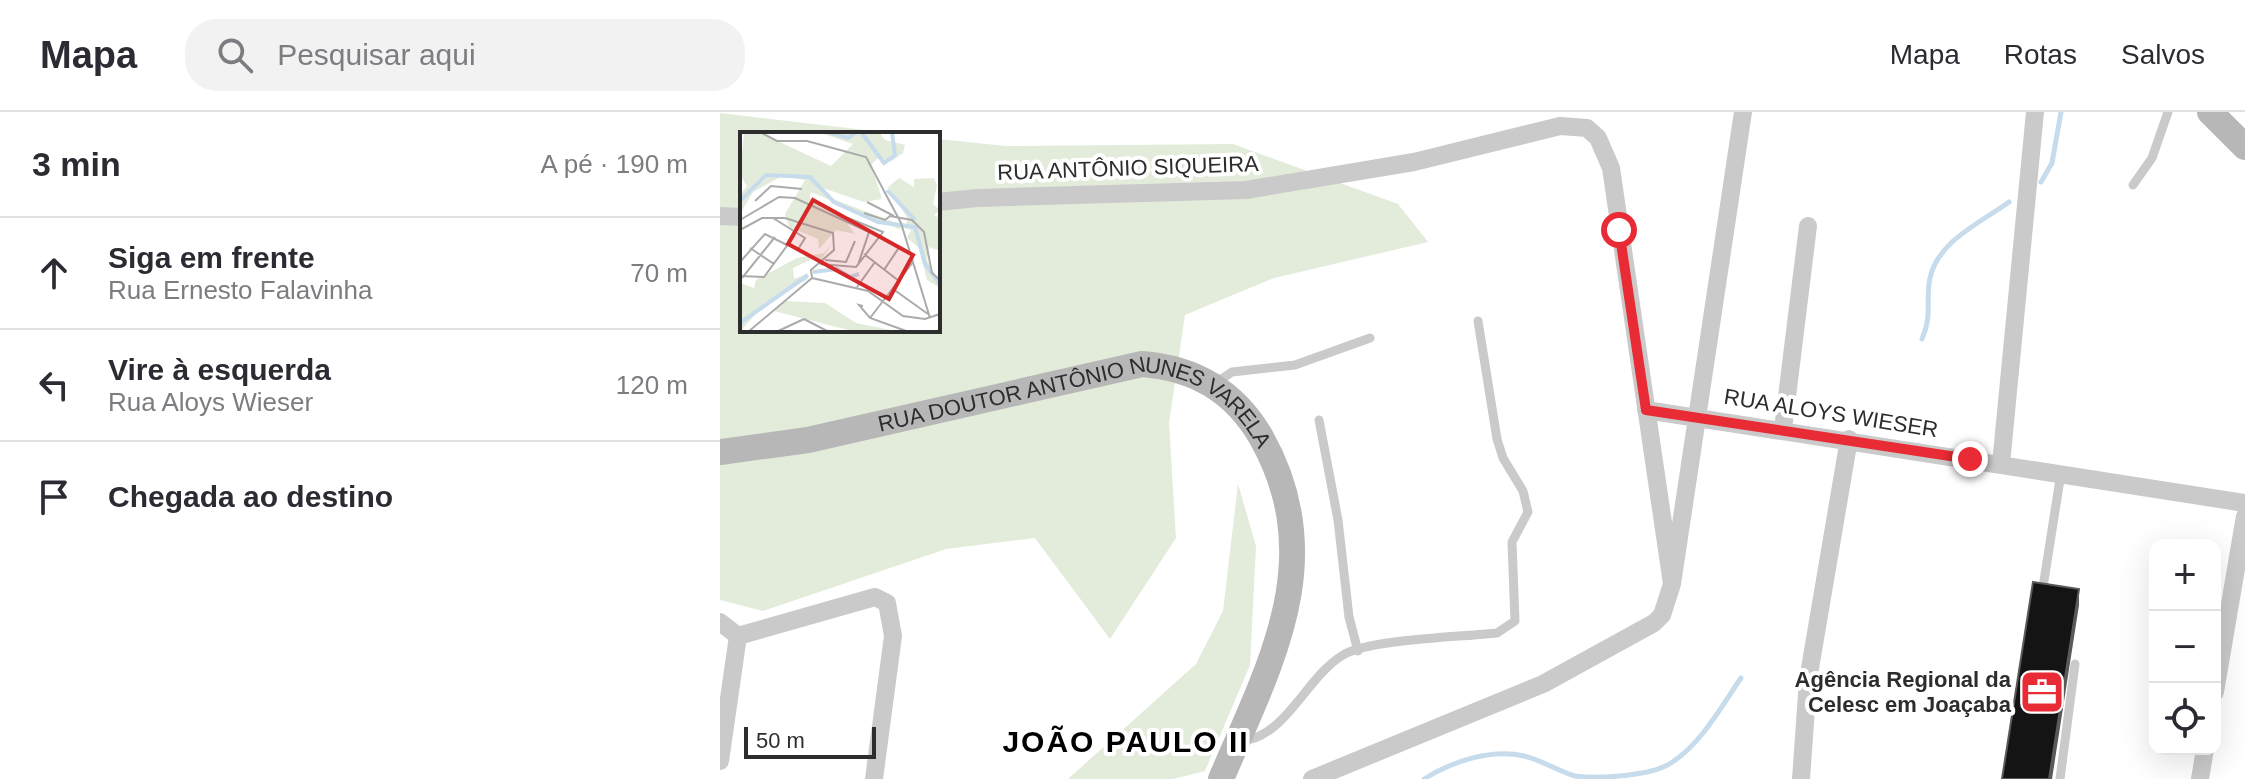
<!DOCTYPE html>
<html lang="pt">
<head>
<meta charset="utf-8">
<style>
  :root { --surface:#fff; --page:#f2f2f3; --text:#2b2b33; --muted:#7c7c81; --line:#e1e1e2 }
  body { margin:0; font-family:Helvetica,sans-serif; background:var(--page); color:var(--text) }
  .controls { position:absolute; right:24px; bottom:24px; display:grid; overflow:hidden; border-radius:16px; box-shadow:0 8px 32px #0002 }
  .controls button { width:72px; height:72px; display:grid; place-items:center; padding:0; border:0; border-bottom:2px solid var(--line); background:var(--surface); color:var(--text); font:40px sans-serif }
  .scale { position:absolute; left:24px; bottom:20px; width:132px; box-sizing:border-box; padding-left:8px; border:4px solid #2d2d2d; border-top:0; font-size:22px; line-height:28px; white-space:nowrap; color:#2d2d2d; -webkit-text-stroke:6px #fff; paint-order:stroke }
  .stop { position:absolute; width:24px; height:24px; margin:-18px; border:6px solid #e82b34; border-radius:50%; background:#fff }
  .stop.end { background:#e82b34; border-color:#fff; box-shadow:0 2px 8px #0008 }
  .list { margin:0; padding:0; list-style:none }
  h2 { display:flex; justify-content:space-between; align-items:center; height:104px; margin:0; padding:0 32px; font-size:34px }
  h2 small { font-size:26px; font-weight:400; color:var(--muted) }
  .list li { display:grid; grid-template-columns:52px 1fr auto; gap:24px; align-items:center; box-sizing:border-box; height:112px; padding:0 32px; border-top:2px solid var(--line) }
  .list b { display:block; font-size:30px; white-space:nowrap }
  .list p { margin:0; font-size:26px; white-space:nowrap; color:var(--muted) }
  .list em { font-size:26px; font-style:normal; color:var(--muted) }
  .icon { flex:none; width:44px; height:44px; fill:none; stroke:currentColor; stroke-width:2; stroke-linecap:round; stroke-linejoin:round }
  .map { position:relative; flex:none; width:1525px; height:667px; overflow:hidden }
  header { display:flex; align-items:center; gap:48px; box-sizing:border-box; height:112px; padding:0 40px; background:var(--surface); border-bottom:2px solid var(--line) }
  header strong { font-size:38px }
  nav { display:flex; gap:44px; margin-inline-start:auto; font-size:28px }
  .search { width:560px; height:72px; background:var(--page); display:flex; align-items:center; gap:20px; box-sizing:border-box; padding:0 28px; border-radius:32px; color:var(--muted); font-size:30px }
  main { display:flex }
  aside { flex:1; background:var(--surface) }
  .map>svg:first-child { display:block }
</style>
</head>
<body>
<header>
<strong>Mapa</strong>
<div class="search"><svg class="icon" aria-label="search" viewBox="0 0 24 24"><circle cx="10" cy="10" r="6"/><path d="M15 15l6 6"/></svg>Pesquisar aqui</div>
<nav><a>Mapa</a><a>Rotas</a><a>Salvos</a></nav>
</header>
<main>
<aside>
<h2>3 min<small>A pé · 190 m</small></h2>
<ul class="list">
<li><svg class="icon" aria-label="ahead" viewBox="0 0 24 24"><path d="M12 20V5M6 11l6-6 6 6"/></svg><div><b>Siga em frente</b><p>Rua Ernesto Falavinha</p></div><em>70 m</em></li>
<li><svg class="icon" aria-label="left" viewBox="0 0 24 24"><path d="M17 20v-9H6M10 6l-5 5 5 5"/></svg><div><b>Vire à esquerda</b><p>Rua Aloys Wieser</p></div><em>120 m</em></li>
<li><svg class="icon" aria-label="arrive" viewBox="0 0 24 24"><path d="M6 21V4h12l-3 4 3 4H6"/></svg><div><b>Chegada ao destino</b></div></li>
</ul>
</aside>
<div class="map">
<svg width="1525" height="667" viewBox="0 0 1525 667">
  <rect width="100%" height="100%" fill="#fff"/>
  <path fill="#e3ebda" d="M0,1L179,22H22V218H218V27L286,34L513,32L678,92L708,130L554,166L465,203L449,311L456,426L390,527L315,426L226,437L43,499L0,488Z
    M518,372L536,434L530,553L485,659L453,667H348L476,552L503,499Z"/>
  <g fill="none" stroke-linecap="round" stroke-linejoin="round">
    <path stroke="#c6dcec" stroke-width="5" d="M1321,70L1332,51L1341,0
      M1202,227C1213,202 1205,189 1210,166C1218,129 1260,111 1289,90
      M704,667C731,650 771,636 804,644C821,648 838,659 855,664C878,667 932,664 951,651C981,632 1001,595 1021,566"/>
    <path stroke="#cacaca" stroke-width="9" d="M1413,73L1432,46L1448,0
      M494,272L512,260L575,253L650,226
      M599,308L618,408L629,505L638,539
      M1323,475L1341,361
      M520,629C565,627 586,565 623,543C650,527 742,525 777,521L795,509L792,430L808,400L803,379L783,346L777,327L758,209
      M1340,667L1355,552"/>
    <path stroke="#cacaca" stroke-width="18" d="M218,90L257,86L526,78L694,50L840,14L867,16L878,26L891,56L952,472
      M0,104L22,105
      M926,298L1525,391
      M1063,317L1088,114
      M1281,352L1315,0
      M0,510L18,524
      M18,524L155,485L167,491L173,524L154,667
      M1495,580L1525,404
      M0,649L18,524
      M592,667L823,572L934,511L942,503L952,472L1023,0
      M1081,667L1088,568L1129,327
      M1480,667L1485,637"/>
    <g stroke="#b7b7b7" stroke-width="26">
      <path d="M1490,0L1525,35"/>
      <path id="s1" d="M0,340L88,328L422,252C475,256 514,279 541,325C610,447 550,552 501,667"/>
    </g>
  </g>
  <path fill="#5a5a5a" d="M1359,477V493L1332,667H1329Z"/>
  <path fill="#141414" stroke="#5a5a5a" stroke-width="2" d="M1313,470L1359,477L1329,667H1282Z"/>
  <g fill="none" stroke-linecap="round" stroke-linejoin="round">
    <path stroke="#e82b34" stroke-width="10" d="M899,118L926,298L1250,347"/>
  </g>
  <defs>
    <g id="office-square" transform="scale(2.3)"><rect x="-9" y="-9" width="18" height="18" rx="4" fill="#e82b34" stroke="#fff"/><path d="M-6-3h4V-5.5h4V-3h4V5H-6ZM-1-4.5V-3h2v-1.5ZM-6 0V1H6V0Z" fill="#fff"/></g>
  </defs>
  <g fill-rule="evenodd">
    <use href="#office-square" x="1322" y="580"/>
  </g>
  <g text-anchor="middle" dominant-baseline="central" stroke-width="8" stroke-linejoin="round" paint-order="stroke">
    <g font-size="22" fill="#2d2d2d" stroke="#fff">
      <text transform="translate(408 56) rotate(-2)">RUA ANTÔNIO SIQUEIRA</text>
      <text transform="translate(1111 301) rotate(9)">RUA ALOYS WIESER</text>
      <text stroke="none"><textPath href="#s1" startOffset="374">RUA DOUTOR ANTÔNIO NUNES VARELA</textPath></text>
    </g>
    <g font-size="22" font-weight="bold" fill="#2d2d2d" stroke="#fff" text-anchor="end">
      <text x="1291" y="567">Agência Regional da<tspan x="1291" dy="25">Celesc em Joaçaba</tspan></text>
    </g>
    <g font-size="30" font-weight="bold" letter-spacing="2" fill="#000" stroke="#fff">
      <text x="406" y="629">JOÃO PAULO II</text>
    </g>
  </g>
  <g transform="translate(20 20)">
    <rect width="200" height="200" fill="#fff"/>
    <path d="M4,0H18L91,34L113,12L78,0H139L145,8L165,13L163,21L150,30L139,25L131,33L142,67L124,70L80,55L90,66L159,92L161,98L71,60L70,66L105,88L115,102L96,98L79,117L78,107L49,95L45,82L65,48L42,44L13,60L0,82V63L7,54L0,43ZM159,46L174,55V47L194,46L197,53L193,72L200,78L194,83L200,86V119L189,115L187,128L200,156L187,148L179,116L167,106L171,98L164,96L168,87L148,55ZM93,111L80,129L72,127L53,136L54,147L66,142L68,147L25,171L0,200V151L14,156L16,148L57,126L84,121ZM45,169L85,171L116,191L161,200H116L34,179Z" fill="#e3ebda"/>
    <path fill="none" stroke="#c6dcec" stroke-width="4" d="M88,0L108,6L116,0M121,0L144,31L155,23L152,0M147,58L175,88M0,69L26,43L70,45L94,70L138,90L175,95L185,132L200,152M73,140L97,137L110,145L119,142M0,191L68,143"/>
    <path fill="none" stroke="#ababab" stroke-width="2" d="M20,0L37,9H67L126,25L161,91L190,186M15,69L31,54L62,57M127,70L154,84M124,81L145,88L150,84L172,88L184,100L192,141L200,148M33,86L65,106L57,119M0,88L39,65L55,66L129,100L118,133M0,98L22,86H45L93,101L94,118L71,138L72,146M10,116L34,132M124,122L159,149M85,128L106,130L115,109M0,130L25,102L47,113M80,132L116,135L143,100L108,86M144,138L160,114M0,144L24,145L55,103M2,146L35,105M72,146L128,159L163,184L185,187L200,182M117,155L135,130M153,157L188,182M123,174L119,173L130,186L169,200M130,186L173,130M64,187L89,200M8,200L72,146M36,200L64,187"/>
    <path fill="#d62828" fill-opacity="0.15" stroke="#d62828" stroke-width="4" d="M73,68L173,123L149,167L48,112Z"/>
    <rect width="200" height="200" fill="none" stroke="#2d2d2d" stroke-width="4"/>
  </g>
</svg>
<div class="controls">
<button>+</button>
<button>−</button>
<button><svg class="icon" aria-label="locate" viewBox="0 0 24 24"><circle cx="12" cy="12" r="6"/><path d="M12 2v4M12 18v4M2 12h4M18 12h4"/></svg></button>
</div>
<div class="scale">50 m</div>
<div class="stop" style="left:899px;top:118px"></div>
<div class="stop end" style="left:1250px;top:347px"></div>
</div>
</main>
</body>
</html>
